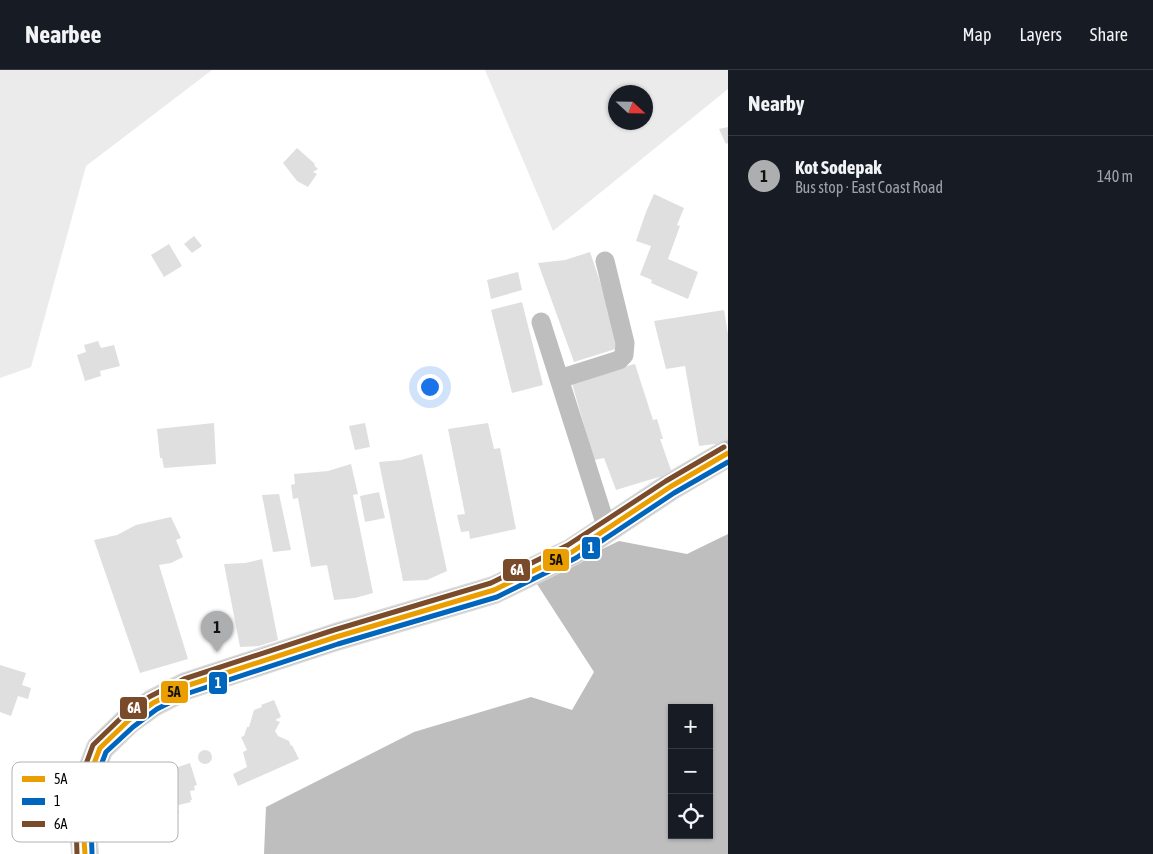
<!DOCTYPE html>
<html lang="en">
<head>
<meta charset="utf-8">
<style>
  :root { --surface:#171b24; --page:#20242c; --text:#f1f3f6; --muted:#9ea1a6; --line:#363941; --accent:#adaeaf }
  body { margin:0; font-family:"Asap Condensed",sans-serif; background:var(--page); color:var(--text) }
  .controls { position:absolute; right:15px; bottom:15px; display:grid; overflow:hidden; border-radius:0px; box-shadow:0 1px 4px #0004 }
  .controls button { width:45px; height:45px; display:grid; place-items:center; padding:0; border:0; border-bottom:1px solid var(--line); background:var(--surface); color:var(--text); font:25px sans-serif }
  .compass { position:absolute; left:608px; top:15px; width:45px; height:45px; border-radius:50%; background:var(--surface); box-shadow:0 1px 4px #0004; rotate:112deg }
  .you { position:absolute; left:429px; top:316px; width:18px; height:18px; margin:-12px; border:4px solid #fff; border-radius:50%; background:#1a73e8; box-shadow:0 0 0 8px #1a73e833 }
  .badge { display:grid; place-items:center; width:32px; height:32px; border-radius:50%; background:var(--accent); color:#111; font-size:16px; font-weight:700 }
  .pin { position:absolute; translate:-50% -41px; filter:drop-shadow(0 1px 2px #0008) }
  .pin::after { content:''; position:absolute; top:26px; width:18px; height:15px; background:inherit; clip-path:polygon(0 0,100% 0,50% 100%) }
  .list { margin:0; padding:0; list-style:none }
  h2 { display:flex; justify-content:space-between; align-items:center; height:65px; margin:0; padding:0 20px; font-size:21px }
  h2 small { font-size:16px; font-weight:400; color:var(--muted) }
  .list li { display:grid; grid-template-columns:32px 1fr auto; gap:15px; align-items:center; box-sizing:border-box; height:80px; padding:0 20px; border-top:1px solid var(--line) }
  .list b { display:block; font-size:19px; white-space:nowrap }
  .list p { margin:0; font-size:16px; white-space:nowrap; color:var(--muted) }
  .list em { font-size:16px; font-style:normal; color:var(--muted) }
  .icon { flex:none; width:28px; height:28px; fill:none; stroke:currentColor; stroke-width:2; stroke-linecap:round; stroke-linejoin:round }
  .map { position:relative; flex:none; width:728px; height:784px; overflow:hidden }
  header { display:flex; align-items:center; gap:30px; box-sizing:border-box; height:70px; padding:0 25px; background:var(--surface); border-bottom:1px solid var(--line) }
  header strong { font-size:24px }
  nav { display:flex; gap:28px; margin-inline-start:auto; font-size:18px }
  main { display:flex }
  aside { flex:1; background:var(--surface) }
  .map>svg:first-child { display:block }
</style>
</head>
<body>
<header>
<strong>Nearbee</strong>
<nav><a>Map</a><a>Layers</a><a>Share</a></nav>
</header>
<main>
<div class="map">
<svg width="728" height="784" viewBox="0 0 728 784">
  <rect width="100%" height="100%" fill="#fff"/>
  <path fill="#ebebeb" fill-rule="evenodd" d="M0,0H212L86,96L31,297L0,308Z
    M485,0H728V19L553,161ZM616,22H646V52H616Z"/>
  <path fill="#bebebe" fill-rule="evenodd" d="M728,464V784H264L266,737L414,662L531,627L572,640L594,602L535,511L619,471L687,484ZM672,638H709V765H672Z"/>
  <path fill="#dfdfdf" d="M728,57V73L726,74L719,59Z
    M297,78L315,94L314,95L318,99L313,102L317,104L308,117L297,111L283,93Z
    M654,124L684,138L677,155L680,156L668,189L698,202L688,229L651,213L652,210L640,205L651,176L636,171L646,142Z
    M194,166L202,176L192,183L184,174Z
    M169,174L182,196L164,207L151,185Z
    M590,182L622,277L574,292L538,193L565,190Z
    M518,202L522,220L491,229L487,210Z
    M522,232L543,315L512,323L491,240Z
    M724,240L728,264V376L716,377L715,374L699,376L685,296L666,299L654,251Z
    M98,271L101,278L114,275L120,296L100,301L101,306L85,311L77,285L86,282L84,275Z
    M635,294L653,350L657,349L663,369H660L672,403L616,420L604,388L594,390L571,310Z
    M214,353L216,394L164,398L162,388H160L157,359Z
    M365,353L370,377L355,380L349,356Z
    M488,353L494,379L500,378L516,459L470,469L469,461L461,462L457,445L465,444L448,359Z
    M422,384L447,501L427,510L403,511L379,392L401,390Z
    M351,394L358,424L353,425L373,523L355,528L334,530L327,495L311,497L298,428L293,429L291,415L295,414L294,404L328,401Z
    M379,422L385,448L365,452L360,426Z
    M279,424L291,480L273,482L262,425Z
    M171,447L181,468L176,470L183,487L171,493L159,495L188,589L140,603L94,470L117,465L136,455Z
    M262,489L278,570L259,576L240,577L224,494L245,493Z
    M0,595L26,603L22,615L31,618L28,629L18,626L11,646L0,642Z
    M274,630L281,647L275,650L280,652L275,661L278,666L289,671L291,676L292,675L299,689L238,716L233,704L247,697L243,682L247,680L241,667L244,666L247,657H249L254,640L262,637L261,635Z
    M198 687a7 7 0 1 1 14 0a7 7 0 1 1-14 0Z
    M190,693L197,715L194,716L195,720L190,721L192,730H190L191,732L179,735L178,734H175L173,726L168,727L161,705L178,699V697Z
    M165,734L179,741L173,754L159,746Z"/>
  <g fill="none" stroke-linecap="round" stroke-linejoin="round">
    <g stroke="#dbdbdb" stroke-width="28">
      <path id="major" d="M85,784L83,756L86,714L100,678L128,651L153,633L186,616L336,567L494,520L572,482L670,417L728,383"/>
    </g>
    <path stroke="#bebebe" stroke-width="19" d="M541,252L607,459
      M559,309L619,290L624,285L625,273L605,191"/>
    <use href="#major" stroke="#bebebe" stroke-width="25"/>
    <g stroke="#fff" stroke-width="9">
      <path id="bus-1" d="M85,784L83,756L86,714L100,678L128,651L153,633L186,616L336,567L494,520L572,482L670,417L728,383"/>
    </g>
    <g stroke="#fff" stroke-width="9">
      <path id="bus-2" d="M92,783L91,756L93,716L106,682L133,657L157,639L189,623L338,574L497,527L576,488L674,423L728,392"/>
    </g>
    <g stroke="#fff" stroke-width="9">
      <path id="bus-3" d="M77,784L76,755L79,713L93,675L123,646L149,627L184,609L334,560L491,513L568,475L666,411L724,377"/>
    </g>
    <use href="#bus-1" stroke="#eb9e00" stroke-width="5"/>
    <use href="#bus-2" stroke="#0065bd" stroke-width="5"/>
    <use href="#bus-3" stroke="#7a4b2a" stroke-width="5"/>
  </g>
  <rect x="12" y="692" width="166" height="80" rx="8" fill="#fff" stroke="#b2b2b2" stroke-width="1"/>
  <rect x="22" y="706" width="23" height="6" fill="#eb9e00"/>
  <rect x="22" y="728" width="23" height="7" fill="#0065bd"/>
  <rect x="22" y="751" width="23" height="6" fill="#7a4b2a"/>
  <g font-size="14" fill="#000">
    <text x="54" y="714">5A</text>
    <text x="54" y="736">1</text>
    <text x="54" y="759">6A</text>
  </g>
  <g stroke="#fff" stroke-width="2">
    <rect x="581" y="466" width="20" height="24" rx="5" fill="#0065bd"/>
    <rect x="542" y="478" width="28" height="24" rx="5" fill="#eb9e00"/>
    <rect x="502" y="488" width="29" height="24" rx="5" fill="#7a4b2a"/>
    <rect x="208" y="601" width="20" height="24" rx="5" fill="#0065bd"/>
    <rect x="160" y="610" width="29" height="24" rx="5" fill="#eb9e00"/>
    <rect x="119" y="626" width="29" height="24" rx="5" fill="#7a4b2a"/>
  </g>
  <g font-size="14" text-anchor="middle" font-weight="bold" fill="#fff">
    <text x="591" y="483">1</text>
    <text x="517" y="505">6A</text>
    <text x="218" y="618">1</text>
    <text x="134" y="643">6A</text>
  </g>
  <g font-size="14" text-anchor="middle" font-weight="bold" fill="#111">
    <text x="556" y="495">5A</text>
    <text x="174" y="627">5A</text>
  </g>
</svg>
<div class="controls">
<button>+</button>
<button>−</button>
<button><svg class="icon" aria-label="locate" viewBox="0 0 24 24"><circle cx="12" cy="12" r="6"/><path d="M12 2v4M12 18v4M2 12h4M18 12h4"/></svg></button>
</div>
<svg class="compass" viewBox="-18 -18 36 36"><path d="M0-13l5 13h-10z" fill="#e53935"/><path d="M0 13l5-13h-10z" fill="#9ea1a6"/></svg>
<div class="you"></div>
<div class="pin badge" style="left:217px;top:582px">1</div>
</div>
<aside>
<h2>Nearby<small></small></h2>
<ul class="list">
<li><span class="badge">1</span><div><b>Kot Sodepak</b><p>Bus stop · East Coast Road</p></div><em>140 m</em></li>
</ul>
</aside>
</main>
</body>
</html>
